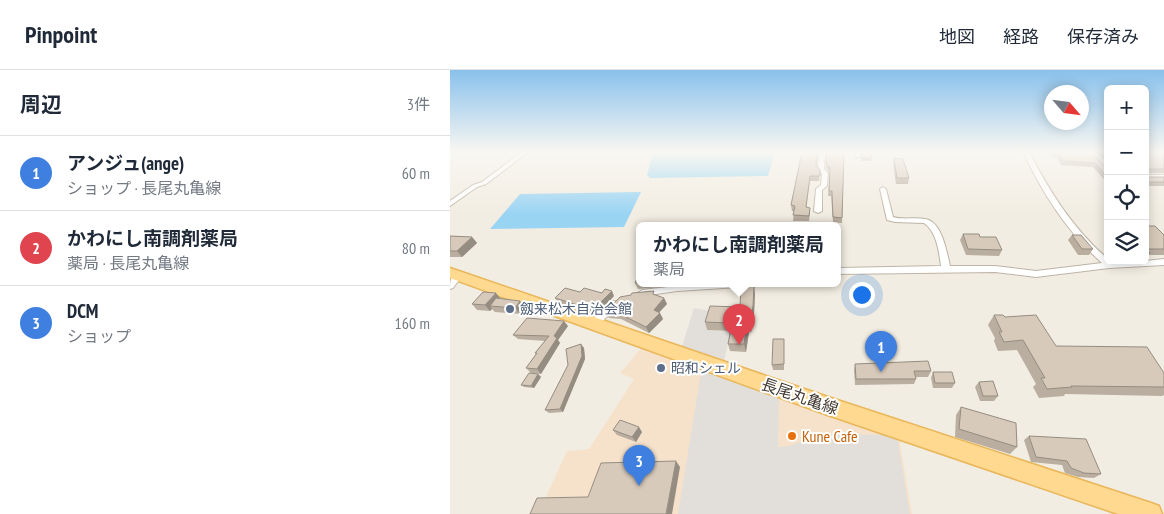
<!DOCTYPE html>
<html lang="ja">
<head>
<meta charset="utf-8">
<style>
  :root { --surface:#fff; --page:#f6f6f7; --text:#1f2937; --muted:#747a83; --line:#e0e1e3; --accent:#ff240d }
  body { margin:0; font-family:"PT Sans Narrow","Noto Sans JP",sans-serif; background:var(--page); color:var(--text) }
  .controls { position:absolute; right:15px; top:15px; display:grid; overflow:hidden; border-radius:8px; box-shadow:0 2px 12px #0003 }
  .controls button { width:45px; height:45px; display:grid; place-items:center; padding:0; border:0; border-bottom:1px solid var(--line); background:var(--surface); color:var(--text); font:25px sans-serif }
  .compass { position:absolute; left:594px; top:15px; width:45px; height:45px; border-radius:50%; background:var(--surface); box-shadow:0 2px 12px #0003; rotate:118deg }
  .you { position:absolute; left:411px; top:224px; width:18px; height:18px; margin:-12px; border:4px solid #fff; border-radius:50%; background:#1a73e8; box-shadow:0 0 0 8px #1a73e833 }
  .badge { display:grid; place-items:center; width:32px; height:32px; border-radius:50%; background:var(--accent); color:#fff; font-size:16px; font-weight:700 }
  .pin { position:absolute; translate:-50% -41px; filter:drop-shadow(0 1px 2px #0008) }
  .pin::after { content:''; position:absolute; top:26px; width:18px; height:15px; background:inherit; clip-path:polygon(0 0,100% 0,50% 100%) }
  .popup { position:absolute; left:186px; top:152px; width:205px; height:65px; box-sizing:border-box; display:grid; place-content:center; border-radius:8px; background:var(--surface); filter:drop-shadow(0 1px 4px #0005); font-size:16px; white-space:nowrap; color:var(--muted) }
  .popup b { font-size:19px; color:var(--text) }
  .popup::after { content:''; position:absolute; left:50%; top:100%; margin-left:-10px; border:10px solid transparent; border-top-color:var(--surface) }
  .list { margin:0; padding:0; list-style:none }
  h2 { display:flex; justify-content:space-between; align-items:center; height:65px; margin:0; padding:0 20px; font-size:21px }
  h2 small { font-size:16px; font-weight:400; color:var(--muted) }
  .list li { display:grid; grid-template-columns:32px 1fr auto; gap:15px; align-items:center; box-sizing:border-box; height:75px; padding:0 20px; border-top:1px solid var(--line) }
  .list b { display:block; font-size:19px; white-space:nowrap }
  .list p { margin:0; font-size:16px; white-space:nowrap; color:var(--muted) }
  .list em { font-size:16px; font-style:normal; color:var(--muted) }
  .icon { flex:none; width:28px; height:28px; fill:none; stroke:currentColor; stroke-width:2; stroke-linecap:round; stroke-linejoin:round }
  .map { position:relative; flex:none; width:714px; height:444px; overflow:hidden }
  header { display:flex; align-items:center; gap:30px; box-sizing:border-box; height:70px; padding:0 25px; background:var(--surface); border-bottom:1px solid var(--line) }
  header strong { font-size:24px }
  nav { display:flex; gap:28px; margin-inline-start:auto; font-size:18px }
  main { display:flex }
  aside { flex:1; background:var(--surface) }
  .map>svg:first-child { display:block }
</style>
</head>
<body>
<header>
<strong>Pinpoint</strong>
<nav><a>地図</a><a>経路</a><a>保存済み</a></nav>
</header>
<main>
<aside>
<h2>周辺<small>3件</small></h2>
<ul class="list">
<li><span class="badge" style="background:#3f7fe0">1</span><div><b>アンジュ(ange)</b><p>ショップ · 長尾丸亀線</p></div><em>60 m</em></li>
<li><span class="badge" style="background:#e0444e">2</span><div><b>かわにし南調剤薬局</b><p>薬局 · 長尾丸亀線</p></div><em>80 m</em></li>
<li><span class="badge" style="background:#3f7fe0">3</span><div><b>DCM</b><p>ショップ</p></div><em>160 m</em></li>
</ul>
</aside>
<div class="map">
<svg width="714" height="444" viewBox="0 0 714 444">
  <rect width="100%" height="100%" fill="#f2ede2"/>
  <path fill="#f6e2cb" d="M193,276L449,368L462,444H88L117,381L139,379L184,309L170,303Z"/>
  <path fill="#e2dfdb" d="M244,238L261,241L256,260L281,261L274,291L232,276Z
    M251,302H271L329,325L328,377L340,376L369,364L447,365L460,444H228Z"/>
  <path fill="#9ad4f3" d="M203,82H325L318,106L200,108L197,105Z
    M191,122L174,157L40,159L70,124Z"/>
  <g fill="none" stroke-linecap="round" stroke-linejoin="round">
    <g stroke="#beb4a5" stroke-width="2">
      <path id="minor" d="M72,82H78L36,114L27,117L0,136V131L23,115L32,112Z
        M369,82H375L374,99L378,103L377,116L372,120V141L368,143L364,141L366,119L371,115L372,104L368,100Z
        M406,82H412L410,87H406Z
        M573,82H579C600,122 623,159 658,189V191H695L714,189V195L659,198L586,207L545,202L388,204V198L491,196C489,182 487,162 474,153L445,152L437,150L430,119L433,117L436,119L443,147C453,150 465,147 475,149C492,151 497,183 500,196H545L586,201L652,193C617,162 593,124 573,82Z
        M695,105H714V109H695Z
        M8,203L12,206L3,218L0,219C0,212 0,205 8,203Z
        M244,214H293L289,217L227,221L192,226L188,223L192,220Z
        M164,231L167,232L168,234L167,236L148,256H142L140,253L142,250L161,232Z"/>
    </g>
    <g stroke="#e9b65a" stroke-width="3">
      <path id="primary" d="M0,198L375,326L701,433L709,436L712,444H668L375,344L0,208Z"/>
    </g>
    <use href="#minor" fill="#fff" fill-rule="evenodd"/>
    <use href="#primary" fill="#ffd98f" fill-rule="evenodd"/>
  </g>
  <path fill="#b9aea0" d="M352,82H368H367L366,95L370,100L369,111H360L356,137L360,143L359,151H343L344,141H342L341,135Z
    M377,82H394L392,153L383,152L381,126H378L380,103L376,98Z
    M413,82H421V91H411Z
    M598,82H641L654,95H658V114L643,97L611,95L607,88L602,87Z
    M645,82H658V93Z
    M695,82L714,83V103H696L698,107H714V116H695Z
    M444,88L459,108L458,114H446L443,94Z
    M695,156L714,165V185H699L695,189Z
    M513,164L530,167L552,180L549,186L516,185L510,170Z
    M622,165L643,179L639,185H628L618,170Z
    M0,166L22,167L27,173L12,187H0Z
    M190,206V214H210L209,217L188,219L185,213Z
    M130,222L164,226L146,245L109,233L105,228Z
    M305,224L304,243L301,262H299L296,282L280,281L278,274L281,261L257,260L255,252L290,237Z
    M181,225H205L214,228L217,234L209,242L213,249L199,263L171,249L159,248L155,242Z
    M51,229L70,231L75,237L70,244L45,242L42,239L40,241L27,240L22,234Z
    M544,245L555,247L606,276L714,303V325L712,326L615,324L614,326L589,328L583,317L586,314L567,280L548,281L544,271L545,268L538,255Z
    M118,256L108,270L110,273L91,304L81,303L76,298L86,284L85,283L95,271L68,269L63,265Z
    M334,269V300H323L322,295Z
    M134,278L135,289L113,342L99,343L95,340Z
    M405,294L481,301L478,307H465L466,309L464,314L405,315L404,300Z
    M483,302L505,313L502,318H483L481,308Z
    M88,304L91,307L84,318L74,317L71,315Z
    M529,312L548,326L544,331H530L525,317Z
    M511,337L567,377L560,384L505,367L506,345Z
    M163,360L192,362L186,372L167,365Z
    M579,366L651,404L644,408L628,407L615,403L612,395L581,392L574,370Z"/>
  <path fill="#968d82" d="M22,167L27,173L12,187L7,181Z
    M304,216L305,224L304,243L301,262L299,254Z
    M162,221L164,226L146,245L143,240Z
    M46,223L51,229L40,236L42,239L40,241L35,235Z
    M214,228L217,234L206,246L204,240Z
    M70,231L75,237L70,244L65,238Z
    M210,243L213,249L199,263L196,257Z
    M114,251L118,256L108,270L110,273L91,304L87,299L104,266Z
    M297,254L299,262L296,282L294,274Z
    M131,274L134,278L135,289L113,342L110,339Z
    M88,304L91,307L84,318L81,316Z
    M189,357L192,362L186,372L182,367Z
    M226,391L230,397L222,444H216Z"/>
  <path fill="#d7caba" stroke="#968d82" d="M352,82H367L366,95L370,100V106H360L356,137L360,138L359,146L343,145L345,136L341,135Z
    M377,82H394L392,148L383,147L382,121H379L380,98L376,93Z
    M413,82H421V89L411,88Z
    M603,82H641L654,95H658V108L645,93L613,91L609,84H604Z
    M652,82H658V87Z
    M695,82H711L714,83V99H698L696,101L698,107H714V112H695Z
    M444,88L453,89L459,108H447Z
    M695,156H705L714,165V179H696L700,183L695,184V171H697L695,169Z
    M513,164H529L530,167H546L552,180L518,179Z
    M622,165H631L643,179H632Z
    M0,166L22,167L7,181H0Z
    M188,206H190V213H185Z
    M304,216L303,236L299,254H297L294,274H278L282,253L255,252L260,236L290,237L291,217Z
    M115,218L130,222L134,218L152,223L155,219L162,221L143,240L105,228Z
    M204,221L203,224L214,228L204,240L210,243L196,257L168,243L155,242L170,227L181,225L182,223Z
    M33,222L46,223L35,235L22,234Z
    M46,228L70,231L65,238L40,236Z
    M544,245H553L555,247L586,245L606,276L697,277L714,303V317L621,316L622,317L597,319L591,308H595L573,270L554,272L549,262H552Z
    M77,248L114,251L104,266L107,268L87,299L76,298L87,283H85L99,266L63,265Z
    M323,269H334V294L322,295Z
    M131,274L132,286L110,339L95,340L118,295L116,279Z
    M478,291L481,301H464L466,309H406L405,294Z
    M483,302H502L505,313H485Z
    M79,303L88,304L81,316L71,315Z
    M543,311L548,326H533L529,312Z
    M511,337L566,353L567,377L509,359Z
    M170,350L189,357L182,367L163,360Z
    M579,366L636,369L651,404L634,403L621,398L617,391L586,387Z
    M226,391L216,444H80L87,428L138,427L151,393Z"/>
  <linearGradient id="sky" x2="0" y2="1"><stop stop-color="#89c1ec"/><stop offset="0.57" stop-color="#f9f7f2"/><stop offset="1" stop-color="#f9f7f2" stop-opacity="0"/></linearGradient>
  <rect width="714" height="144" fill="url(#sky)"/>
  <g fill="#5c6f8a" stroke="#fff" stroke-width="2">
    <circle cx="60" cy="239" r="5"/>
    <circle cx="211" cy="298" r="5"/>
  </g>
  <circle fill="#e8710a" stroke="#fff" stroke-width="2" cx="342" cy="366" r="5"/>
  <g text-anchor="middle" dominant-baseline="central" stroke-width="4" stroke-linejoin="round" paint-order="stroke">
    <g font-size="14" fill="#4e5e75" stroke="#fff" text-anchor="start">
      <text x="70" y="239">劔来松木自治会館</text>
      <text x="221" y="298">昭和シェル</text>
    </g>
    <g font-size="16" fill="#443c33" stroke="#fff">
      <text transform="translate(350 326) rotate(19)">長尾丸亀線</text>
    </g>
    <g font-size="16" fill="#c56008" stroke="#fff" text-anchor="start">
      <text x="352" y="366">Kune Cafe</text>
    </g>
  </g>
</svg>
<div class="controls">
<button>+</button>
<button>−</button>
<button><svg class="icon" aria-label="locate" viewBox="0 0 24 24"><circle cx="12" cy="12" r="6"/><path d="M12 2v4M12 18v4M2 12h4M18 12h4"/></svg></button>
<button><svg class="icon" aria-label="layers" viewBox="0 0 24 24"><path d="M12 4l9 5-9 5-9-5zM3 14l9 5 9-5"/></svg></button>
</div>
<svg class="compass" viewBox="-18 -18 36 36"><path d="M0-13l5 13h-10z" fill="#e53935"/><path d="M0 13l5-13h-10z" fill="#747a83"/></svg>
<div class="you"></div>
<div class="pin badge" style="left:431px;top:302px;background:#3f7fe0">1</div>
<div class="pin badge" style="left:289px;top:275px;background:#e0444e">2</div>
<div class="popup"><b>かわにし南調剤薬局</b>薬局</div>
<div class="pin badge" style="left:189px;top:416px;background:#3f7fe0">3</div>
</div>
</main>
</body>
</html>
